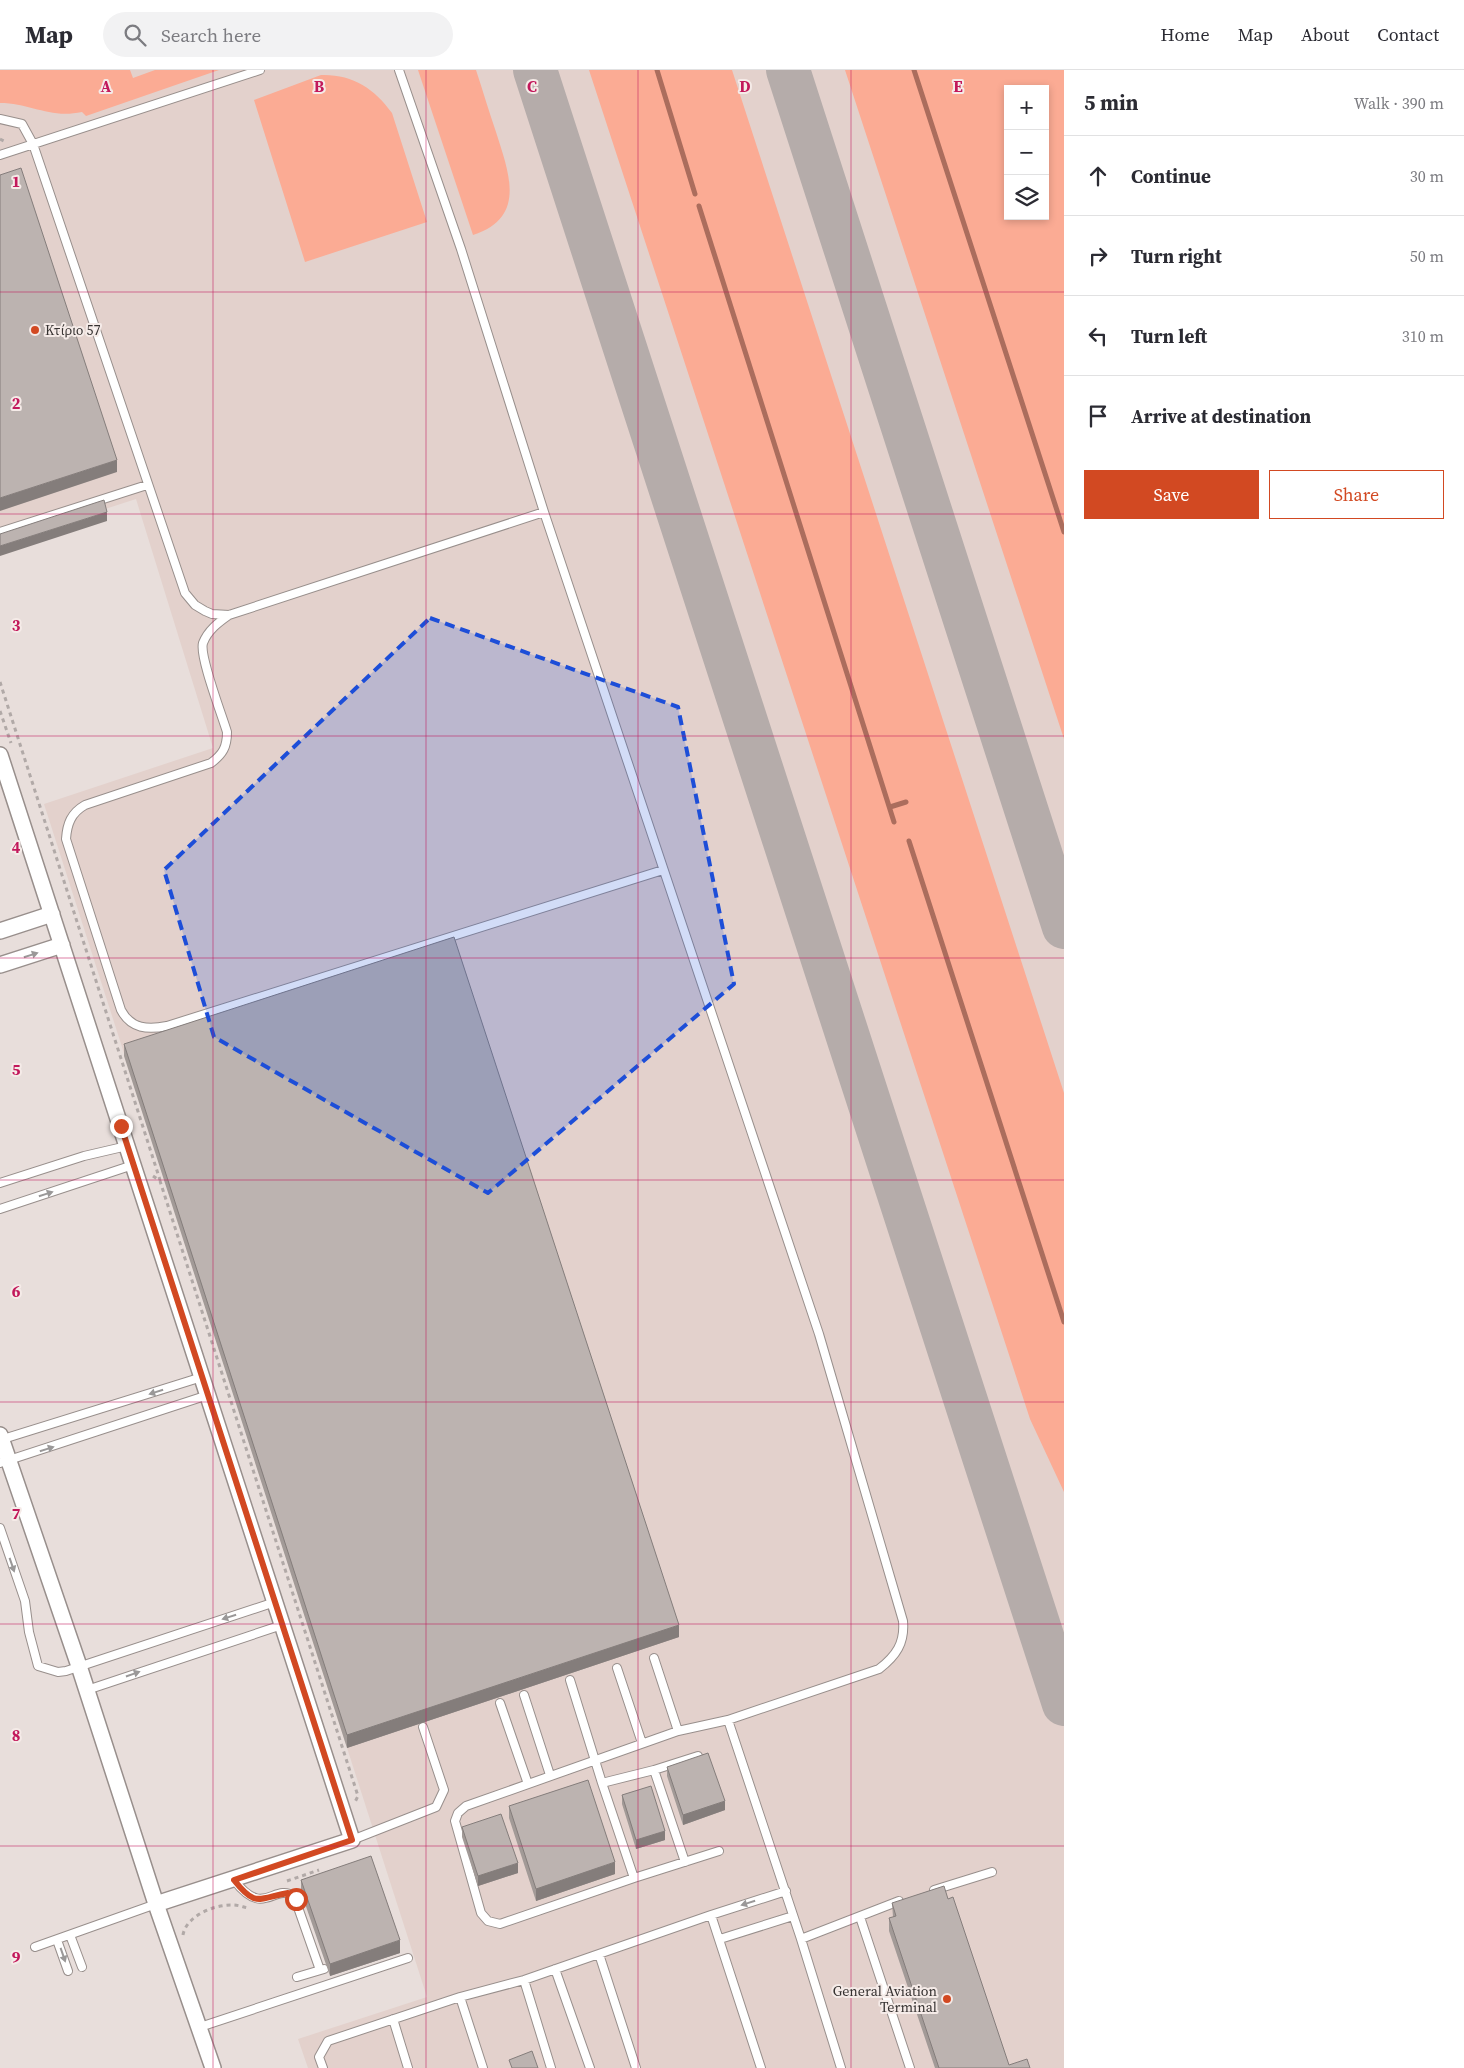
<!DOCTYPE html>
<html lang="en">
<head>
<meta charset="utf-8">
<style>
  :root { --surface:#fff; --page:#f2f2f3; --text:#2b2b33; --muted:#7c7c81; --line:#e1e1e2; --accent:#d24922 }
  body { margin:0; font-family:"Source Serif 4",serif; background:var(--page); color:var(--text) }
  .controls { position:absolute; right:15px; top:15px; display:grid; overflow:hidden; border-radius:0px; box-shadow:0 2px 8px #0003 }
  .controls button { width:45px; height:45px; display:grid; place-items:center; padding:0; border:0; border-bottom:1px solid var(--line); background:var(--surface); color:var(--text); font:25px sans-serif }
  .stop { position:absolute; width:15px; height:15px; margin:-11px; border:4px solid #d24922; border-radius:50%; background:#fff }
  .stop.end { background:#d24922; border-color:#fff; box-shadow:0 1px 5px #0008 }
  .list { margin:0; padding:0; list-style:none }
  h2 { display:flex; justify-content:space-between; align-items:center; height:65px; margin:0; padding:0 20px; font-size:21px }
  h2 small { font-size:16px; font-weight:400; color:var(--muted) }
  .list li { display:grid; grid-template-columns:32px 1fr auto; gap:15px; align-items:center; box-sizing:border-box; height:80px; padding:0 20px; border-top:1px solid var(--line) }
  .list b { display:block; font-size:19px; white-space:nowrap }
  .list em { font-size:16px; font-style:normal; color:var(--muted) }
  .actions { display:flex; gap:10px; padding:15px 20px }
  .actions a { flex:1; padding:11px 0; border:1px solid var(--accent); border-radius:0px; text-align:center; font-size:18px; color:var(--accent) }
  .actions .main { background:var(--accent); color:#fff }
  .icon { flex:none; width:28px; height:28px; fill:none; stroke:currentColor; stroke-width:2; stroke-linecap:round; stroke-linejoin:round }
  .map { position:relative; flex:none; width:1064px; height:1998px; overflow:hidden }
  header { display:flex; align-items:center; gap:30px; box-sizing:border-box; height:70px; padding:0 25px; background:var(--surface); border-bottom:1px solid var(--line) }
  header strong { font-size:24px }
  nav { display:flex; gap:28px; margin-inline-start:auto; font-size:18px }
  .search { width:350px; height:45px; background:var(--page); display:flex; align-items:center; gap:12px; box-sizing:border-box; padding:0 18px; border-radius:28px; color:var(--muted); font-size:19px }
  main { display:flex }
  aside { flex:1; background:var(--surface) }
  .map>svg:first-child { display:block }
</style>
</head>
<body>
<header>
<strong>Map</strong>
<div class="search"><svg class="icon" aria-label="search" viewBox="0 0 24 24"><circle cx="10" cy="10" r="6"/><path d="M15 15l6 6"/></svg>Search here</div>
<nav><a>Home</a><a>Map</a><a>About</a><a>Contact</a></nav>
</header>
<main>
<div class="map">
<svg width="1064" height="1998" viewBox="0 0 1064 1998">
  <rect width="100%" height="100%" fill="#e8dedb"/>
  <path fill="#e3d1cc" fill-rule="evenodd" d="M0,0H1064V1998H308L298,1969L427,1927L44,734L213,678L136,429L0,473ZM1008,19H1045V146H1008Z"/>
  <path fill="#fbab94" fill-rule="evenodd" d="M0,0H130L133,8L155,0H219L86,46L82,42C49,49 31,33 0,33Z
    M418,0H476C483,21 489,42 496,62C509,103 527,148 473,165Z
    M589,0H732L1064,1023V1422L1030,1349Z
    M845,0H1064V669ZM1008,19H1045V146H1008Z
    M321,5C352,4 374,18 392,43L427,152L305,192L254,30Z"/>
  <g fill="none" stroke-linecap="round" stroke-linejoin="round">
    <path stroke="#ab6d5d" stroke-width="5" d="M657,0L695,124
      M914,0L1064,462
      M699,136L894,752
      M890,737L906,732
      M909,771L1064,1252"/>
    <path stroke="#b5acaa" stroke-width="44" d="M535,0L1064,1634
      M788,0L1064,857"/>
    <g stroke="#988f8c" stroke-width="10">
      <path id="lane" d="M399,0L461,179L544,442L819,1264L903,1551C905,1573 896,1586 879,1599L728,1650L678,1661L466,1736L458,1743L455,1751L481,1843L488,1851L500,1854L634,1808L602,1713
        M0,49L22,54L33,74L185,523L195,535L205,541L212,544L229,545L544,442
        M0,85L260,0
        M0,462L147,415
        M229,545C219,552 208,560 203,573C199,586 222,645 227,662C227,677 223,684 211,693L85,735C71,743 67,754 66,769L121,940C131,959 148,960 167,956L663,800
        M0,1113L84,1086L127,1076
        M0,1139L133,1095
        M0,1370L202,1307
        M0,1393L208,1325
        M0,1458L25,1531L29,1562L38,1596L58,1602L66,1601L275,1532
        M654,1588L678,1661
        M617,1598L642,1673
        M570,1610L602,1713L654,1700L685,1792
        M87,1620L282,1555
        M524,1625L550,1705
        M500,1633L528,1714
        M728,1650L801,1869
        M654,1700L698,1686
        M352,1770L436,1737L444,1720L423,1657
        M634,1808L719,1781
        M234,1810C264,1849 273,1813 294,1826L320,1900
        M934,1820L992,1802
        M711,1845L761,1998
        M860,1847L910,1998
        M70,1865L82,1897
        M720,1869L793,1846
        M57,1870L68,1901
        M35,1877L156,1834
        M599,1884L636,1998
        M555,1899L590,1998
        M297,1907L324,1899
        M524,1910L551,1998
        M460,1927L483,1998
        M393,1949L408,1998
        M200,1957L408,1888
        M323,1998L319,1987L328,1971L460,1927L524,1910L711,1845L786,1821
        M841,1998L801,1869L899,1831"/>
    </g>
    <g stroke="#988f8c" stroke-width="18">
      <path id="street" d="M0,685L352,1770L156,1834L213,1998
        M0,861L52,844
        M0,895L62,875
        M0,1365L79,1596L156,1834"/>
    </g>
    <path stroke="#b1a9a7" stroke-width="3" stroke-dasharray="4 4" stroke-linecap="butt" d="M0,69L6,72
      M0,612L160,1110
      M0,641L11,673
      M153,1106L160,1111L358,1726L355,1732
      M287,1811L319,1800
      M183,1865C186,1846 215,1834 233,1835C238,1835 243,1837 248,1838"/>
    <use href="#lane" stroke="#fff" stroke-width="8"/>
    <use href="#street" stroke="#fff" stroke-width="15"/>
  </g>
  <path fill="#a29a97" d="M124,974L679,1567L347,1678L124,986Z
    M667,1697L725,1740L683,1755L667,1706Z
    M622,1725L665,1770L636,1779L622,1734Z
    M509,1736L615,1804L536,1831L509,1748Z
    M462,1757L518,1803L478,1816L462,1767Z
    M301,1810L400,1883L330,1906L301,1822Z
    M892,1833L1009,1995L1030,1998H935L889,1861V1848L893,1847Z"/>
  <path fill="#847d7b" d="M117,390V402L0,441V428Z
    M107,442V451L0,486V476Z
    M679,1555V1567L347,1678V1665Z
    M725,1731V1740L683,1755V1745Z
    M665,1761V1770L636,1779V1770Z
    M615,1792V1804L536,1831V1819Z
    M518,1793V1803L478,1816V1806Z
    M400,1870V1883L330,1906V1894Z"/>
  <path fill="#bcb3b0" stroke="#847d7b" d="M21,98L117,390L0,428V105Z
    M104,430L107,442L0,476V464Z
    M454,867L679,1555L347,1665L124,974Z
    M708,1683L725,1731L683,1745L667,1697Z
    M588,1710L615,1792L536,1819L509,1736Z
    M651,1716L665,1761L636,1770L622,1725Z
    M501,1744L518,1793L478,1806L462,1757Z
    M371,1786L400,1870L330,1894L301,1810Z
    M944,1816L948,1829L953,1827L1009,1995L1027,1989L1030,1998H939L889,1848L896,1846L892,1833Z
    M532,1981L538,1998H512L509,1990Z"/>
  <defs><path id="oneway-solid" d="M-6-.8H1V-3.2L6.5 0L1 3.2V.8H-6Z" transform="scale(1.25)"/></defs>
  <g fill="#9a9898">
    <use href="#oneway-solid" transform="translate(31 885) rotate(-18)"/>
    <use href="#oneway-solid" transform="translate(46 1124) rotate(-18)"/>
    <use href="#oneway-solid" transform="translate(156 1322) rotate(162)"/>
    <use href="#oneway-solid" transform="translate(47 1379) rotate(-17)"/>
    <use href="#oneway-solid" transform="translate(12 1495) rotate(71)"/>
    <use href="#oneway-solid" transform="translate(229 1547) rotate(162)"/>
    <use href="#oneway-solid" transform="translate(133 1604) rotate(-19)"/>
    <use href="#oneway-solid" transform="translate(748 1833) rotate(163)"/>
    <use href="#oneway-solid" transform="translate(63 1885) rotate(71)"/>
  </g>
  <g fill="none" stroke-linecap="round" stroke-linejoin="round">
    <path stroke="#d24922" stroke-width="6" d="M121,1056L352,1770L234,1810C256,1838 258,1828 288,1823L296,1829"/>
  </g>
  <path fill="#1d4ed8" fill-opacity="0.2" stroke="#1d4ed8" stroke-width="4" stroke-dasharray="10 6" stroke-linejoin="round" d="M430,548L678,637L734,914L488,1123L214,967L164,800Z"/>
  <path fill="none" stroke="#c2185b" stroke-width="1" stroke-opacity="0.55" d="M213,0V1998M426,0V1998M638,0V1998M851,0V1998M0,222H1064M0,444H1064M0,666H1064M0,888H1064M0,1110H1064M0,1332H1064M0,1554H1064M0,1776H1064"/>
  <g fill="#d24922" stroke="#f5ebe8" stroke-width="2">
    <circle cx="35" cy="260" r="5"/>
    <circle cx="947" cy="1929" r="5"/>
  </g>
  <g text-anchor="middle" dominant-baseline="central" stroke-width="4" stroke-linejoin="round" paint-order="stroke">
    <g font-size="14" fill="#353130" stroke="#f5ebe8" text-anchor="start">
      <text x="45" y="260">Κτίριο 57</text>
      <text x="937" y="1921" text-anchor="end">General Aviation<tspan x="937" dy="16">Terminal</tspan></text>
    </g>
  </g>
  <g font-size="16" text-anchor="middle" font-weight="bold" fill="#c2185b" stroke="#f5ebe8" stroke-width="4" stroke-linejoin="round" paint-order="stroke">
    <text x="106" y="22">A</text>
    <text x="319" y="22">B</text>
    <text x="532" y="22">C</text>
    <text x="745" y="22">D</text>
    <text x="958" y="22">E</text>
    <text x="16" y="117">1</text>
    <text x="16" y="339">2</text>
    <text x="16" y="561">3</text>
    <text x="16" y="783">4</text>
    <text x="16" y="1005">5</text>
    <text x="16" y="1227">6</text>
    <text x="16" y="1449">7</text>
    <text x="16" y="1671">8</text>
    <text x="16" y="1893">9</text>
  </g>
</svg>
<div class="controls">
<button>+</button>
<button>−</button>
<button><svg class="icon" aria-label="layers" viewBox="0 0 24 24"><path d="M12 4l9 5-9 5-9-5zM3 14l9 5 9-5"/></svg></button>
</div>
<div class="stop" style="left:296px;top:1829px"></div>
<div class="stop end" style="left:121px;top:1056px"></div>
</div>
<aside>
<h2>5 min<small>Walk · 390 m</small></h2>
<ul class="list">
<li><svg class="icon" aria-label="ahead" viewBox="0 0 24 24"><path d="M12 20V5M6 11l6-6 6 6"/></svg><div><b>Continue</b></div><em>30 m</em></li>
<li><svg class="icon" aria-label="right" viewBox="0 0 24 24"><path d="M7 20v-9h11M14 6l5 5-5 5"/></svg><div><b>Turn right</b></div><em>50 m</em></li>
<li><svg class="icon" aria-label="left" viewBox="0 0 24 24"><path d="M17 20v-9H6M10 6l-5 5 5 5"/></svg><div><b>Turn left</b></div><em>310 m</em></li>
<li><svg class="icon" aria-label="arrive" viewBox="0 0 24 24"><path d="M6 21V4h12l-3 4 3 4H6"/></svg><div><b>Arrive at destination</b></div></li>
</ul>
<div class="actions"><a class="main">Save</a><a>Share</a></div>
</aside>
</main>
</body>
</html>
